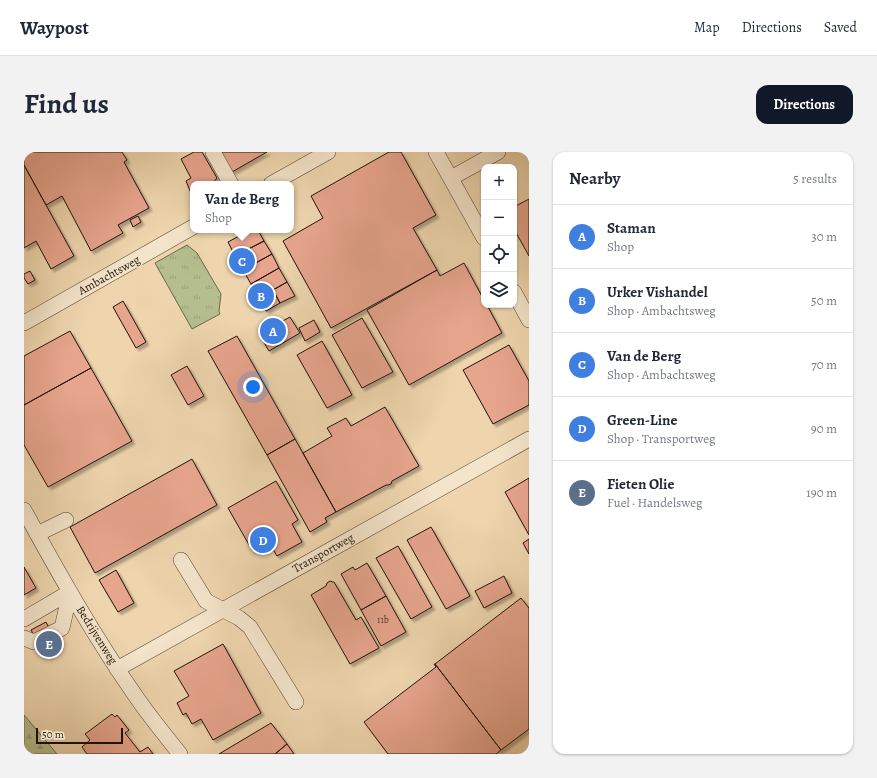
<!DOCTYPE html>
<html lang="en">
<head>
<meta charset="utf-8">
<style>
  :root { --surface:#fff; --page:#f2f2f3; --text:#1f2937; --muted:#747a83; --line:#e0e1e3; --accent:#111827 }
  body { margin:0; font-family:Alegreya,serif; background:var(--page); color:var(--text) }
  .controls { position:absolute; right:12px; top:12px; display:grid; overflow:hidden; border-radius:8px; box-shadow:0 1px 3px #0004 }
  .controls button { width:36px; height:36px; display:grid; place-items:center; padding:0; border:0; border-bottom:1px solid var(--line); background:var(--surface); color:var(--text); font:20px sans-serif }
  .scale { position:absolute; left:12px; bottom:10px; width:87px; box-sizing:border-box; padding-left:4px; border:2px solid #221309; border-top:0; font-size:11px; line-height:14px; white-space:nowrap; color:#221309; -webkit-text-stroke:3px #f4e4ca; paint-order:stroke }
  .you { position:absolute; left:229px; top:235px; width:14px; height:14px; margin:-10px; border:3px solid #fff; border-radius:50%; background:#1a73e8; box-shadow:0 0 0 6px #1a73e833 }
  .badge { display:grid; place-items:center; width:26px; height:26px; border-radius:50%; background:var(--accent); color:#fff; font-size:13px; font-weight:700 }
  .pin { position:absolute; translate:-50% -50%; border:2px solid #fff; box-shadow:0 1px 4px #0006 }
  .popup { position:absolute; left:166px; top:29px; width:104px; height:52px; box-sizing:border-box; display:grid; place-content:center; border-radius:8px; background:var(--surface); filter:drop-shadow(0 1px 3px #0005); font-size:13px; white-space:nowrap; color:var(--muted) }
  .popup b { font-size:15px; color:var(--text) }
  .popup::after { content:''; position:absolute; left:50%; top:100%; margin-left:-8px; border:8px solid transparent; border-top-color:var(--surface) }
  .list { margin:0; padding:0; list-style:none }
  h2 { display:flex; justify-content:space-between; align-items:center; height:52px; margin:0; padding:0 16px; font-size:17px }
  h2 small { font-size:13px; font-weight:400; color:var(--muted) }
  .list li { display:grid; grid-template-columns:26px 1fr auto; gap:12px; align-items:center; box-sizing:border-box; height:64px; padding:0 16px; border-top:1px solid var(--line) }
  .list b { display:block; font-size:15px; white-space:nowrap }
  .list p { margin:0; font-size:13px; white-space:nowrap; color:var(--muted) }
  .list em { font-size:13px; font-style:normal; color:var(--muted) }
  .icon { flex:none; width:22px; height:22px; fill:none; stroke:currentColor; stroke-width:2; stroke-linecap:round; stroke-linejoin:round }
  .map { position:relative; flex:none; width:505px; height:602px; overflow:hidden; border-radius:12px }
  header { display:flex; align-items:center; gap:24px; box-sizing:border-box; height:56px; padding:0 20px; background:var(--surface); border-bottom:1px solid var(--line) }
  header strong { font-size:19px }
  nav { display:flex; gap:22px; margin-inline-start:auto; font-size:14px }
  .intro { display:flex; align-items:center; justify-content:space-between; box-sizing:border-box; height:96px; padding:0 24px }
  h1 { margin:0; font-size:28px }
  .button { padding:10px 18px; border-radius:12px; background:var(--accent); color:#fff; font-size:14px; font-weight:700 }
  main { display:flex; gap:24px; padding:0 24px }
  aside { flex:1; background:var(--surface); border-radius:12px; box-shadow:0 1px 3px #0004 }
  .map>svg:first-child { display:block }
</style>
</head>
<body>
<header>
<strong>Waypost</strong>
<nav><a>Map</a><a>Directions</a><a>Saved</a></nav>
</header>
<div class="intro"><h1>Find us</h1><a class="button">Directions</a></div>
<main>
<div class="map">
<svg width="505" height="602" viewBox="0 0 505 602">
  <defs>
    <pattern id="grass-tufts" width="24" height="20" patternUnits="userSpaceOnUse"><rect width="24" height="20" fill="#b4be8e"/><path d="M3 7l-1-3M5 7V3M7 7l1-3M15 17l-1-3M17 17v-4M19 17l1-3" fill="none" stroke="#9aa279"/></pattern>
    <pattern id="forest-firs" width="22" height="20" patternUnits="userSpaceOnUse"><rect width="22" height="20" fill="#b4be8e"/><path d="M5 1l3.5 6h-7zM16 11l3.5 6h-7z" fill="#9aa279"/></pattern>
    <filter id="shadow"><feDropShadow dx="3" dy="3" stdDeviation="1" flood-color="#0004"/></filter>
  </defs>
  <rect width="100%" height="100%" fill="#eed5ae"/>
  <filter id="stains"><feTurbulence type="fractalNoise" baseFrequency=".005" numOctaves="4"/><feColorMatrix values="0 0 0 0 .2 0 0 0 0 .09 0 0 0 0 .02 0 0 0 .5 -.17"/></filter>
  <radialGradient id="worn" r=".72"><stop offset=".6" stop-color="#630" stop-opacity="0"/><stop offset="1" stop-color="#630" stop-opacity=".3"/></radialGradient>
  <path fill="url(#grass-tufts)" stroke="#6b684c" d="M163,93L173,101L197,142L195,159L196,162L168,177L131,111Z"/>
  <path fill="url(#forest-firs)" stroke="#6b684c" d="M0,563L33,602H3L0,597Z"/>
  <path fill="#e7a58e" stroke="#221309" filter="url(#shadow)" d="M0,0H98L103,8L100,10L125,56L94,73L99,81L67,99L38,44L22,53L0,13Z
    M170,0H178L193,26L188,32H169V40L167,41L162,29L167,26L157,7Z
    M196,0H243L208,20Z
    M365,0H377L412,63L389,76L413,118L307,176L259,89L299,66L287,44Z
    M0,13L50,104L27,117L12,89L0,96Z
    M505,47V104L490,77V55Z
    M114,64L117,70L109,75L106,68Z
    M226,78H234L240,89L211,104L204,90Z
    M240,89L248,102L219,118L211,104Z
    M248,102L255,116L227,132L219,118Z
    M440,111L460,148V153H463L478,181L385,233L343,158L413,118L416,124Z
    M255,116L263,130L249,138L256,151L242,159L227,132Z
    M6,119L11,128L4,132L0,126V122Z
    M263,130L271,144L256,151L249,138Z
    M99,149L122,190L112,196L89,155Z
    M266,165L276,181L245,199L235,182Z
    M338,166L369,220L338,236L308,183Z
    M290,168L296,180L281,189L275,176Z
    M46,179L67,216L0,253V204Z
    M213,184L271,287L243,303L184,199Z
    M298,189L328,243L303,256L273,203Z
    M485,193L505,229V253L469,272L439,218Z
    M163,214L180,244L164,253L147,223Z
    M67,216L108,289L24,335L0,293V253Z
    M361,255L395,314L368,329L367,332L364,333H362L312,360L279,301L308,284L303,276L322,266L327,274Z
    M271,287L312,360L301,366L303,370L286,380L243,303Z
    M168,307L193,353L71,421L46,375Z
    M505,326V383L481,340Z
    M252,329L274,368L268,372L278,390L253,404L244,389L228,398L204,356Z
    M407,375L446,444L422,457L383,388Z
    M505,387V402L499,391Z
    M374,394L408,455L387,467L352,406Z
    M343,411L362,444L337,458L317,422L329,415L331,418Z
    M0,415L12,436L0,443Z
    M92,418L110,451L94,460L75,428Z
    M480,424L488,441L460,456L451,439Z
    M306,429L309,430H310L332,468L337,465L355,496L326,512L287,443L302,434L303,431Z
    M362,444L382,480L357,494L337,458Z
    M497,446L505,456V577L477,598L411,512Z
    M22,470L30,486L16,494L7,478Z
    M27,486L31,495L25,498L20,490Z
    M199,492L237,561L189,588L177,567L168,572L162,561L159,563L153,551L165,544L150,519Z
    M410,512H411L477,598L472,602H364L340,570L412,515Z
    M88,562L91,565L93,563L105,578L101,581L116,600L124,595L129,602H63L58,595L66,588L61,582Z
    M247,571L263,592L251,602H195Z
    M263,592L270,602H251Z"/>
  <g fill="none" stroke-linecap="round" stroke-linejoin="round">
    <g stroke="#554432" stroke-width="16">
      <path id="minor" d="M189,0L207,32
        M412,0L460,86
        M427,26L474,0
        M247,32L304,0
        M490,140L505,168
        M0,171L169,75
        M0,358C35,422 71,486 113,546C126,565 141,583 156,602
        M13,382L42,368
        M157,408L182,449L215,466L226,475L272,550
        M0,467L46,440
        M0,486L10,490L38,476L46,440
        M93,517L505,287"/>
    </g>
    <use href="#minor" stroke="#f4e4ca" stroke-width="15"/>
  </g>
  <g text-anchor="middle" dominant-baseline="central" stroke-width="3" stroke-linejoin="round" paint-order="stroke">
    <g font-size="10" fill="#53382a">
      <text x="359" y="467">11b</text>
    </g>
    <g font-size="12" fill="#221309" stroke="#f4e4ca">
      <text transform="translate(85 123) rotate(-29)">Ambachtsweg</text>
      <text transform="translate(299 401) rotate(-29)">Transportweg</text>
      <text transform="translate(73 483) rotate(58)">Bedrijvenweg</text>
    </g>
  </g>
  <rect width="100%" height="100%" filter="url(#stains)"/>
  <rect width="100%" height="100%" fill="url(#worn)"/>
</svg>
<div class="controls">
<button>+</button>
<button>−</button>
<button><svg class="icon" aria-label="locate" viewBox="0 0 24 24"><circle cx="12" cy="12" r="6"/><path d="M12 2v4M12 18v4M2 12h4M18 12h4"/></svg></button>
<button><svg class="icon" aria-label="layers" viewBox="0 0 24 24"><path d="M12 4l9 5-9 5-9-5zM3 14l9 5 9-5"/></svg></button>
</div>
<div class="scale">50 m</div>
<div class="you"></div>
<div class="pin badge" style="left:249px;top:179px;background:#3f7fe0">A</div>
<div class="pin badge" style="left:237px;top:144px;background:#3f7fe0">B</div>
<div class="pin badge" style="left:218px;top:109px;background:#3f7fe0">C</div>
<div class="popup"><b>Van de Berg</b>Shop</div>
<div class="pin badge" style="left:239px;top:388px;background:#3f7fe0">D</div>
<div class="pin badge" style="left:25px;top:492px;background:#5c6f8a">E</div>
</div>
<aside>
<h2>Nearby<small>5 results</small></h2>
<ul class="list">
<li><span class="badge" style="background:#3f7fe0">A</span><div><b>Staman</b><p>Shop</p></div><em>30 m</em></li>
<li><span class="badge" style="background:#3f7fe0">B</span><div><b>Urker Vishandel</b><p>Shop · Ambachtsweg</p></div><em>50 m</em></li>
<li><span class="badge" style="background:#3f7fe0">C</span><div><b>Van de Berg</b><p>Shop · Ambachtsweg</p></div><em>70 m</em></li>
<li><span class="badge" style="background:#3f7fe0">D</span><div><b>Green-Line</b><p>Shop · Transportweg</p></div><em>90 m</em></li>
<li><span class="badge" style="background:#5c6f8a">E</span><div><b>Fieten Olie</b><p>Fuel · Handelsweg</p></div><em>190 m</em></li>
</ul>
</aside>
</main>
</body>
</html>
